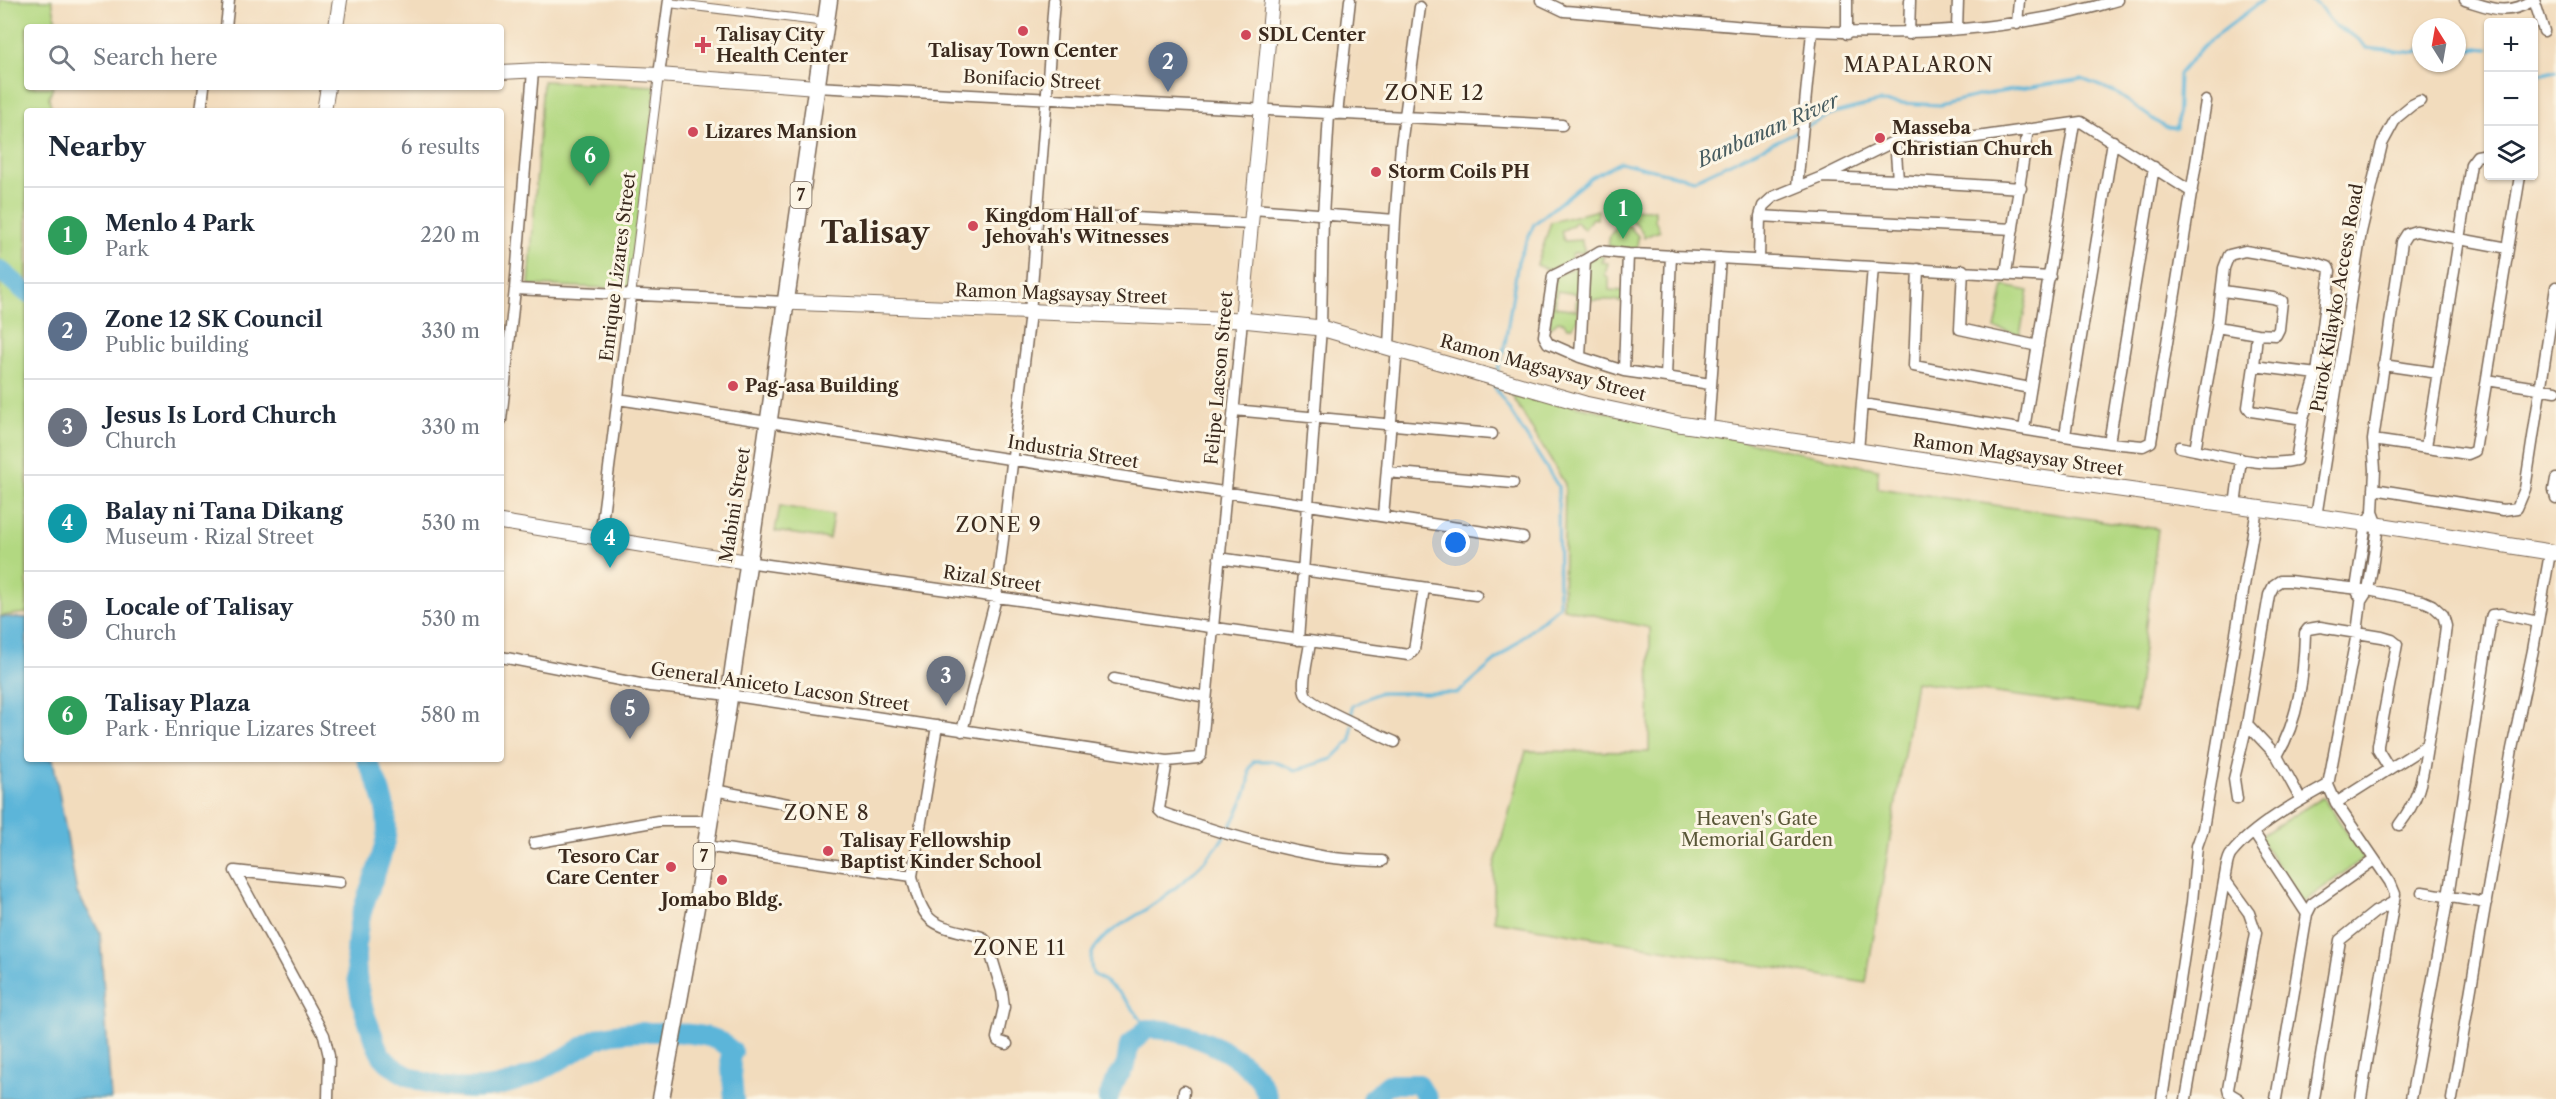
<!DOCTYPE html>
<html lang="en">
<head>
<meta charset="utf-8">
<style>
  :root { --surface:#fff; --page:#f2f2f3; --text:#1f2937; --muted:#747a83; --line:#e0e1e3; --accent:#d1495b }
  body { margin:0; font-family:"Libre Caslon Text",serif; background:var(--page); color:var(--text) }
  .controls { position:absolute; right:18px; top:18px; display:grid; overflow:hidden; border-radius:6px; box-shadow:0 2px 4px #0004 }
  .controls button { width:54px; height:54px; display:grid; place-items:center; padding:0; border:0; border-bottom:2px solid var(--line); background:var(--surface); color:var(--text); font:30px sans-serif }
  .compass { position:absolute; left:2412px; top:18px; width:54px; height:54px; border-radius:50%; background:var(--surface); box-shadow:0 2px 4px #0004; rotate:349deg }
  .you { position:absolute; left:1456px; top:543px; width:21px; height:21px; margin:-15px; border:4px solid #fff; border-radius:50%; background:#1a73e8; box-shadow:0 0 0 9px #1a73e833 }
  .badge { display:grid; place-items:center; width:39px; height:39px; border-radius:50%; background:var(--accent); color:#fff; font-size:20px; font-weight:700 }
  .pin { position:absolute; translate:-50% -50px; filter:drop-shadow(0 2px 3px #0008) }
  .pin::after { content:''; position:absolute; top:32px; width:21px; height:18px; background:inherit; clip-path:polygon(0 0,100% 0,50% 100%) }
  .list { margin:0; padding:0; list-style:none }
  h2 { display:flex; justify-content:space-between; align-items:center; height:78px; margin:0; padding:0 24px; font-size:26px }
  h2 small { font-size:20px; font-weight:400; color:var(--muted) }
  .list li { display:grid; grid-template-columns:39px 1fr auto; gap:18px; align-items:center; box-sizing:border-box; height:96px; padding:0 24px; border-top:2px solid var(--line) }
  .list b { display:block; font-size:22px; white-space:nowrap }
  .list p { margin:0; font-size:20px; white-space:nowrap; color:var(--muted) }
  .list em { font-size:20px; font-style:normal; color:var(--muted) }
  .icon { flex:none; width:33px; height:33px; fill:none; stroke:currentColor; stroke-width:2; stroke-linecap:round; stroke-linejoin:round }
  .map { position:relative; flex:none; width:2556px; height:1099px; overflow:hidden }
  .search { position:absolute; background:var(--surface); box-shadow:0 2px 4px #0004; left:24px; top:24px; width:480px; height:66px; display:flex; align-items:center; gap:15px; box-sizing:border-box; padding:0 21px; border-radius:6px; color:var(--muted); font-size:22px }
  .panel { position:absolute; background:var(--surface); box-shadow:0 2px 4px #0004; left:24px; top:108px; width:480px; height:654px; border-radius:6px }
  .map>svg:first-child { display:block }
</style>
</head>
<body>
<div class="map">
<svg width="2556" height="1099" viewBox="0 0 2556 1099">
  <rect width="100%" height="100%" fill="#fcf5e5"/>
  <filter id="ink" filterUnits="userSpaceOnUse"><feTurbulence type="fractalNoise" baseFrequency=".0167" numOctaves="2"/><feDisplacementMap in="SourceGraphic" scale="12" xChannelSelector="R" yChannelSelector="G"/><feConvolveMatrix kernelMatrix="1 2 1 2 8 2 1 2 1" color-interpolation-filters="sRGB"/></filter>
  <filter id="wash" filterUnits="userSpaceOnUse"><feTurbulence type="fractalNoise" baseFrequency=".008" numOctaves="4" result="noise"/><feDisplacementMap in="SourceGraphic" scale="24" xChannelSelector="R" yChannelSelector="G"/><feGaussianBlur stdDeviation="1.35" result="paint"/><feColorMatrix in="noise" values="0 0 0 0 0 0 0 0 0 0 0 0 0 0 0 0 0 1.4 0 .05"/><feComposite in="paint" operator="in"/></filter>
  <g filter="url(#wash)">
    <rect width="100%" height="100%" fill="#f2dcbd"/>
    <path fill="#b2d881" stroke="#768150" stroke-width="1.5" d="M0,0H52L57,27H27V87H53L49,98L52,111H27V613L0,616Z
      M543,81L656,86L630,289L529,285Z
      M1617,209L1655,210V220L1660,231L1644,237C1639,223 1632,217 1617,221L1614,218Z
      M1598,210L1597,219L1592,218L1584,230L1576,221L1572,226L1561,231L1564,241L1581,240L1585,252L1573,253L1570,261L1549,270L1537,265L1551,222Z
      M1628,225L1638,236L1637,250L1608,246L1610,235L1618,226Z
      M1598,255L1604,257L1601,262L1608,263L1605,275L1609,279V290L1625,291L1622,302L1612,300H1588L1585,295L1586,261Z
      M1576,267L1582,268L1580,308L1576,307L1577,294L1557,291L1555,307L1578,310V319L1572,327H1567L1563,322L1558,321L1549,329L1555,276Z
      M2004,286L2029,291L2020,334L1995,329Z
      M1510,392L1878,469V488L2158,529L2135,712L1916,682L1866,983L1494,921V867L1526,751L1649,752L1650,628L1563,608L1565,484Z
      M780,506L833,515L829,539L775,531Z
      M2323,797L2364,858L2302,903L2259,837Z"/>
    <path fill="#5bb5d9" stroke="#4b707c" stroke-width="1.5" d="M0,617L27,618V759H53L77,893L100,932L111,1099H0Z"/>
    <g fill="none" stroke-linecap="round" stroke-linejoin="round">
      <path stroke="#5bb5d9" stroke-width="3" d="M2310,0C2323,5 2324,16 2334,25C2345,34 2359,35 2366,48L2417,53L2421,47
        M2457,52L2459,53L2477,48L2488,49
        M2534,73L2543,74L2556,71
        M1806,127L1838,112L1879,102L1940,105L1981,95L2082,79L2115,92L2164,127L2177,128L2179,74L2203,46L2263,0
        M1497,374L1505,344L1518,261L1534,224L1590,178L1620,162L1694,180L1800,130
        M1352,719V706L1378,693H1458L1559,606L1558,486L1494,386L1495,384
        M1147,1029C1132,1005 1118,988 1093,974C1090,965 1089,956 1095,948C1106,932 1126,922 1142,912C1184,884 1222,852 1241,805C1246,794 1251,782 1249,770L1254,761H1272L1296,770L1332,759L1351,740L1352,726"/>
      <path stroke="#5bb5d9" stroke-width="20" d="M0,270L27,293
        M366,759C378,782 390,809 386,837C381,867 365,894 359,924C352,962 358,1000 373,1035C375,1042 378,1050 382,1056C397,1074 419,1082 441,1086C490,1094 521,1083 562,1059C575,1052 588,1042 602,1037C623,1029 693,1031 715,1039C721,1041 727,1047 733,1052L730,1057L734,1099
        M1108,1099L1114,1082L1126,1065L1129,1045L1147,1029C1186,1027 1259,1058 1268,1099
        M1371,1099L1389,1084H1418L1428,1099"/>
    </g>
  </g>
  <g filter="url(#ink)">
    <g fill="none" stroke-linecap="round" stroke-linejoin="round">
      <g stroke="#7b6856" stroke-width="10">
        <path id="pedestrian" d="M669,3L826,22
          M631,296L659,75"/>
      </g>
      <g stroke="#7b6856" stroke-width="13">
        <path id="minor" d="M1541,0L1564,11C1749,26 1936,56 2118,0
          M2465,0C2494,9 2506,16 2534,0
          M2534,0L2544,31
          M2017,24L2019,0
          M226,27L229,0
          M1957,29L1958,0
          M1847,34V0
          M1909,34L1910,0
          M659,75L669,0
          M816,87L1562,125
          M201,111L204,87
          M1337,114L1350,0
          M1895,140L1898,180L2021,188
          M1823,177L1898,180
          M1797,187L1812,32
          M1252,209L1395,220
          M1038,213L1251,224
          M1760,216L1763,206L1773,197L1822,177L1901,138L1918,136L1949,141L2081,122L2192,192
          M2245,251L2316,263L2328,267L2330,271L2317,374L2303,419L2296,460C2264,468 2227,456 2195,450L2217,327L2224,268L2229,255Z
          M1671,255L1666,377L1624,371L1628,254C1710,257 1792,262 1873,267L1858,451
          M1759,260L1760,216L2013,229
          M1873,267L2050,277
          M1918,269L1914,366L2030,388
          M1963,270L1960,329L2038,346
          M2006,273L2028,129
          M515,289L785,302
          M2223,291L2273,298L2282,301L2279,329L2276,335L2257,334
          M2217,327L2257,334L2254,366
          M1389,346L1395,220L1401,145L1420,7
          M1580,357L1548,343L1544,336L1553,276L1585,260
          M2383,365L2438,373
          M1624,371L1580,357L1585,260L1600,251L1628,254
          M1666,377L1710,384
          M2487,380L2556,391
          M618,399L1523,538
          M1863,404L2109,443L2143,446L2151,442L2206,101
          M1234,410L1492,434
          M2303,419L2251,411L2248,407L2254,366L2317,374
          M501,420L515,289L533,71
          M1708,429L1720,258
          M2024,429L2074,123
          M2065,435L2113,141
          M2373,440L2468,454L2475,451L2520,176
          M2109,443L2154,167
          M2180,447L2195,450
          M2426,447L2471,164L2477,156L2488,154
          M1387,472L1513,483
          M2556,479L2554,490L2556,498
          M2374,489L2503,510L2517,508L2525,489L2556,287
          M2235,506L2241,459
          M1383,516L1397,348
          M2316,517L2361,232L2382,144L2396,118L2412,105L2420,101
          M600,538L631,296
          M1219,558L1476,595
          M747,562L1409,655L1414,650L1424,588
          M2359,595L2356,589L2366,523L2373,512L2375,470L2373,440L2402,242L2407,234L2416,231L2508,248
          M1298,640L1321,328L1323,216L1329,114
          M1310,642C1309,654 1301,682 1305,693C1308,705 1380,735 1395,742
          M501,657L650,686L729,695L1167,761L1198,758L1201,755L1242,320
          M1114,679L1206,697
          M2247,724L2277,756L2301,800
          M962,731L996,598L1030,313L1054,0
          M2277,756C2299,719 2304,675 2305,633L2308,629L2320,627L2382,637L2392,640L2397,644L2378,745V750L2389,768
          M1167,761L1159,809L1163,813C1215,832 1271,847 1326,857C1344,860 1363,860 1382,861
          M714,790L836,813
          M2237,799L2234,779L2247,724L2269,595L2274,585L2280,581H2289L2368,590L2423,601L2432,605L2443,615L2446,626C2442,661 2436,696 2430,731C2422,770 2425,791 2399,825
          M2336,803L2427,745
          M2254,833L2307,914
          M534,843L658,821H709
          M705,846L912,876L937,726
          M235,871L324,1035L329,1056L328,1099
          M235,871L340,882
          M912,876C924,929 934,924 982,937L987,942L1002,991L1004,1007L997,1038L998,1041L1007,1044
          M2225,880L2249,913L2256,933L2228,1089L2229,1093L2239,1099
          M2422,892L2486,903
          M1183,1099L1184,1091
          M2162,1099L2192,902L2197,846L2203,829L2257,509
          M2186,1099L2226,870C2227,864 2228,857 2232,853C2254,826 2297,802 2328,785
          M2276,1099L2307,914L2312,904L2374,860
          M2314,1099L2340,940L2375,912L2394,902
          M2361,1099L2395,894L2390,882L2336,803L2328,785L2357,633L2361,601L2368,590L2372,568L2378,525L2373,512
          M2411,1099L2448,897L2491,618L2492,615L2501,614L2538,622
          M2452,1099L2512,749L2533,650L2550,553"/>
      </g>
      <g stroke="#7b6856" stroke-width="16">
        <path id="tertiary" d="M336,27L340,0
          M501,72L541,70L659,75L816,87
          M324,111L328,87
          M1242,320L1272,0
          M501,522L747,562"/>
      </g>
      <g stroke="#7b6856" stroke-width="17">
        <path id="secondary" d="M785,302L1242,320L1321,328L1585,404L1679,424L2026,476L2378,525L2556,553"/>
      </g>
      <g stroke="#7b6856" stroke-width="19">
        <path id="primary" d="M661,1099L696,907L727,712L829,0"/>
      </g>
      <use href="#pedestrian" stroke="#fff" stroke-width="8"/>
      <use href="#minor" stroke="#fff" stroke-width="10"/>
      <use href="#tertiary" stroke="#fff" stroke-width="14"/>
      <use href="#secondary" stroke="#fff" stroke-width="15"/>
      <use href="#primary" stroke="#fff" stroke-width="16"/>
    </g>
  </g>
  <g fill="#d1495b" stroke="#fcf5e5" stroke-width="2">
    <circle cx="1023" cy="31" r="6"/>
    <circle cx="1246" cy="35" r="6"/>
    <path d="M700 36h6v6h6v6h-6v6h-6v-6h-6v-6h6z"/>
    <circle cx="693" cy="132" r="6"/>
    <circle cx="1880" cy="138" r="6"/>
    <circle cx="1376" cy="172" r="6"/>
    <circle cx="973" cy="226" r="6"/>
    <circle cx="733" cy="386" r="6"/>
    <circle cx="828" cy="851" r="6"/>
    <circle cx="671" cy="867" r="6"/>
    <circle cx="722" cy="880" r="6"/>
  </g>
  <g text-anchor="middle" dominant-baseline="central" stroke-width="6" stroke-linejoin="round" paint-order="stroke">
    <g fill="#fcf5e5" stroke="#75675a" stroke-width="1.5">
      <rect x="790.5" y="182" width="21" height="26" rx="4.5"/>
      <rect x="693.5" y="843" width="21" height="26" rx="4.5"/>
    </g>
    <g font-size="16" font-weight="bold" fill="#3b2a1e">
      <text x="801" y="195">7</text>
      <text x="704" y="856">7</text>
    </g>
    <g font-size="18" font-weight="bold" fill="#3b2a1e" stroke="#fcf5e5" text-anchor="start">
      <text x="716" y="35">Talisay City<tspan x="716" dy="21">Health Center</tspan></text>
      <text x="1258" y="35">SDL Center</text>
      <text x="1023" y="51" text-anchor="middle">Talisay Town Center</text>
      <text x="1892" y="128">Masseba<tspan x="1892" dy="21">Christian Church</tspan></text>
      <text x="705" y="132">Lizares Mansion</text>
      <text x="1388" y="172">Storm Coils PH</text>
      <text x="985" y="216">Kingdom Hall of<tspan x="985" dy="21">Jehovah's Witnesses</tspan></text>
      <text x="745" y="386">Pag-asa Building</text>
      <text x="840" y="841">Talisay Fellowship<tspan x="840" dy="21">Baptist Kinder School</tspan></text>
      <text x="659" y="857" text-anchor="end">Tesoro Car<tspan x="659" dy="21">Care Center</tspan></text>
      <text x="722" y="900" text-anchor="middle">Jomabo Bldg.</text>
    </g>
    <g font-size="18" fill="#3b2a1e" stroke="#fcf5e5">
      <text transform="translate(1032 80) rotate(3)">Bonifacio Street</text>
      <text transform="translate(618 267) rotate(-83)">Enrique Lizares Street</text>
      <text transform="translate(1061 294) rotate(2)">Ramon Magsaysay Street</text>
      <text transform="translate(2337 298) rotate(-80)">Purok Kilayko Access Road</text>
      <text transform="translate(1543 368) rotate(15)">Ramon Magsaysay Street</text>
      <text transform="translate(1219 378) rotate(-85)">Felipe Lacson Street</text>
      <text transform="translate(1073 452) rotate(9)">Industria Street</text>
      <text transform="translate(2018 455) rotate(8)">Ramon Magsaysay Street</text>
      <text transform="translate(735 505) rotate(-81)">Mabini Street</text>
      <text transform="translate(992 579) rotate(8)">Rizal Street</text>
      <text transform="translate(780 687) rotate(8)">General Aniceto Lacson Street</text>
    </g>
    <g font-size="18" fill="#595637" stroke="#fcf5e5">
      <text x="1757" y="819">Heaven's Gate<tspan x="1757" dy="21">Memorial Garden</tspan></text>
    </g>
    <g font-size="20" letter-spacing="1.5" fill="#3b2a1e" stroke="#fcf5e5">
      <text x="1919" y="65">MAPALARON</text>
      <text x="999" y="525">ZONE 9</text>
      <text x="827" y="813">ZONE 8</text>
      <text x="1020" y="948">ZONE 11</text>
    </g>
    <g font-size="20" font-style="italic" fill="#465b5f" stroke="#fcf5e5">
      <text transform="translate(1768 130) rotate(-24)">Banbanan River</text>
    </g>
    <g font-size="21" letter-spacing="1.5" fill="#3b2a1e" stroke="#fcf5e5">
      <text x="1435" y="92">ZONE 12</text>
    </g>
    <g font-size="30" font-weight="bold" fill="#3b2a1e" stroke="#fcf5e5">
      <text x="875" y="232">Talisay</text>
    </g>
  </g>
</svg>
<div class="controls">
<button>+</button>
<button>−</button>
<button><svg class="icon" aria-label="layers" viewBox="0 0 24 24"><path d="M12 4l9 5-9 5-9-5zM3 14l9 5 9-5"/></svg></button>
</div>
<svg class="compass" viewBox="-18 -18 36 36"><path d="M0-13l5 13h-10z" fill="#e53935"/><path d="M0 13l5-13h-10z" fill="#747a83"/></svg>
<div class="you"></div>
<div class="pin badge" style="left:1623px;top:239px;background:#2e9e5b">1</div>
<div class="pin badge" style="left:1168px;top:92px;background:#5c6f8a">2</div>
<div class="pin badge" style="left:946px;top:706px;background:#6b7280">3</div>
<div class="pin badge" style="left:610px;top:568px;background:#0f9aa8">4</div>
<div class="pin badge" style="left:630px;top:739px;background:#6b7280">5</div>
<div class="pin badge" style="left:590px;top:186px;background:#2e9e5b">6</div>
<div class="search"><svg class="icon" aria-label="search" viewBox="0 0 24 24"><circle cx="10" cy="10" r="6"/><path d="M15 15l6 6"/></svg>Search here</div>
<section class="panel">
<h2>Nearby<small>6 results</small></h2>
<ul class="list">
<li><span class="badge" style="background:#2e9e5b">1</span><div><b>Menlo 4 Park</b><p>Park</p></div><em>220 m</em></li>
<li><span class="badge" style="background:#5c6f8a">2</span><div><b>Zone 12 SK Council</b><p>Public building</p></div><em>330 m</em></li>
<li><span class="badge" style="background:#6b7280">3</span><div><b>Jesus Is Lord Church</b><p>Church</p></div><em>330 m</em></li>
<li><span class="badge" style="background:#0f9aa8">4</span><div><b>Balay ni Tana Dikang</b><p>Museum · Rizal Street</p></div><em>530 m</em></li>
<li><span class="badge" style="background:#6b7280">5</span><div><b>Locale of Talisay</b><p>Church</p></div><em>530 m</em></li>
<li><span class="badge" style="background:#2e9e5b">6</span><div><b>Talisay Plaza</b><p>Park · Enrique Lizares Street</p></div><em>580 m</em></li>
</ul>
</section>
</div>
</body>
</html>
